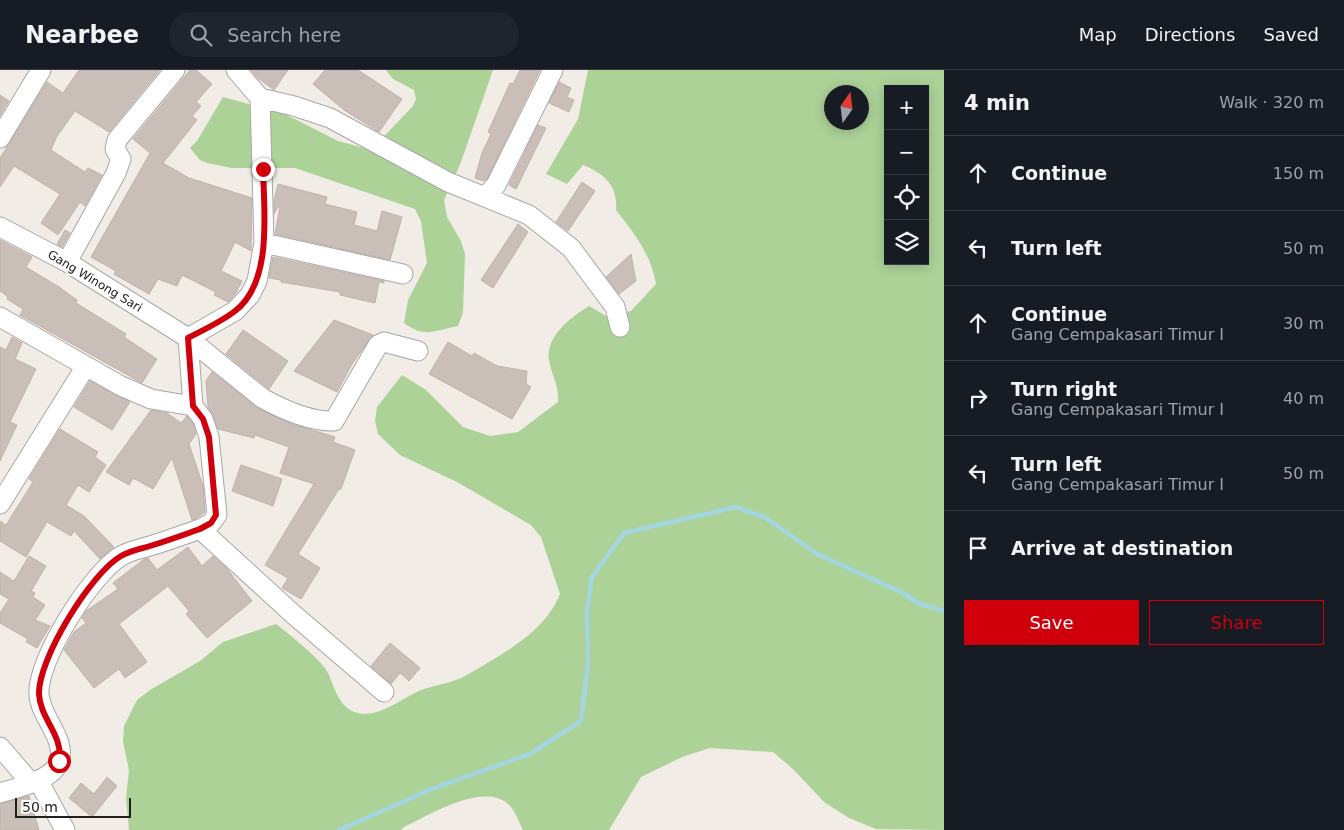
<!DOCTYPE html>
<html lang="en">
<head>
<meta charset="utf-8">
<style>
  :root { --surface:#171b24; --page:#20242c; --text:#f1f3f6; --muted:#9ea1a6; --line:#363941; --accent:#cf000b }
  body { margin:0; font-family:"DejaVu Sans",sans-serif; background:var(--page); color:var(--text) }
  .controls { position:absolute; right:15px; top:15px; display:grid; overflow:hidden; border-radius:0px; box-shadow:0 2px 12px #0003 }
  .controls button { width:45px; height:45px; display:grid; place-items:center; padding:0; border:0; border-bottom:1px solid var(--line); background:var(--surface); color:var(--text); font:25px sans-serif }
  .compass { position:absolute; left:824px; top:15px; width:45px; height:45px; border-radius:50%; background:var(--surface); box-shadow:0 2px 12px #0003; rotate:14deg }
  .scale { position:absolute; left:15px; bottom:12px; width:116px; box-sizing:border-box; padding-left:5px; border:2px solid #202020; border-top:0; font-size:14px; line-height:18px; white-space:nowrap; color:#202020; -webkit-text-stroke:4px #fff; paint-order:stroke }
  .stop { position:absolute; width:15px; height:15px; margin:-11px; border:4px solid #cf000b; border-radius:50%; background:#fff }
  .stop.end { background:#cf000b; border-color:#fff; box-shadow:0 1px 5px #0008 }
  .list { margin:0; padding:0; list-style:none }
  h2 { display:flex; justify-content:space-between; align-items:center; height:65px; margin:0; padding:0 20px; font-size:21px }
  h2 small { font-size:16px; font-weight:400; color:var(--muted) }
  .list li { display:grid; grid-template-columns:32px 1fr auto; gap:15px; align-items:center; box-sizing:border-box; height:75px; padding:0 20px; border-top:1px solid var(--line) }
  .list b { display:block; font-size:19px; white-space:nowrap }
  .list p { margin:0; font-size:16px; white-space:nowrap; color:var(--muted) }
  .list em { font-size:16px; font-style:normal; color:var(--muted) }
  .actions { display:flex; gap:10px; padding:15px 20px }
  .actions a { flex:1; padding:11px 0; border:1px solid var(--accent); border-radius:0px; text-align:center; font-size:18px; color:var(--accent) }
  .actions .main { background:var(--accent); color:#fff }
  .icon { flex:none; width:28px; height:28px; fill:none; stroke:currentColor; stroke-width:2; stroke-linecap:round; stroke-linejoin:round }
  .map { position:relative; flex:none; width:944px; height:760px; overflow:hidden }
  header { display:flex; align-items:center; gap:30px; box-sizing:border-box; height:70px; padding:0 25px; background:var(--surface); border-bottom:1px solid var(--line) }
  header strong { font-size:24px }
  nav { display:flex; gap:28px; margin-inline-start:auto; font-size:18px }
  .search { width:350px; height:45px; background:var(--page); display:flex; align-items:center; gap:12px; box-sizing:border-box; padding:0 18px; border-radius:28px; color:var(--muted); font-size:19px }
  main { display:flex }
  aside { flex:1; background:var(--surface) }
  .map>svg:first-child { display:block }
</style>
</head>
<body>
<header>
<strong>Nearbee</strong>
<div class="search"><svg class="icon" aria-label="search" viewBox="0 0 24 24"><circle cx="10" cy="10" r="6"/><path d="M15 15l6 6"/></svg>Search here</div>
<nav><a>Map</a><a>Directions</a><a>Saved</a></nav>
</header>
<main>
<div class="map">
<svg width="944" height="760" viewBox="0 0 944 760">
  <rect width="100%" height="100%" fill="#f1ece5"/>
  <path fill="#acd298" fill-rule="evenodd" d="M386,0H493L461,92L444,130L447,147L461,171L465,184L463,243L458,256C434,260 426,269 404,253L408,230L427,193L421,151L415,139L295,98H232L207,93L200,90L190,78L197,71L223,27L285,44L338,71L371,80L413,36L416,29L414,20L393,9Z
    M588,0H944V760L876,759L849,748L824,732L794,700L773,682L710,678L682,687L641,707L609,760H523C519,752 514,738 507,733C480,713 430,745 404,757L401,760H129L126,729L129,700L123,672L124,656L137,630L150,620L200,591L223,572L276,554C289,564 322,590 328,603C334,616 338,634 352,641C375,652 400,629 421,620C435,615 452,613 465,606C500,585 544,564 560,524L541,467L531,455L457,412L400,385L378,364L375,351L377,337L402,305L426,320L463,357L490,366L518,362L558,332C559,314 552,307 549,290C545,267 571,247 589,236L606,246L631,241L656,214C651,184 634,163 616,140C618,116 605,104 583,95L567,114L546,104L578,49ZM888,19H925V191H888ZM832,22H862V52H832Z"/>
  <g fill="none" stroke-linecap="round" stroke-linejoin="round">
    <path stroke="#a4d6e1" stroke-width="4.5" d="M339,760L432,719L530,684L581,651L588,594L587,542L592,507L624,463L736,437L766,448L817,484L903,523L920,534L944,541"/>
  </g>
  <path fill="#c9bfb8" stroke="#c3b2a7" d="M79,0H160L109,62L75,41L56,68L51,80L85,102L88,98L102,105L85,136L80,132L58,165L41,153L60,124L14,96L0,117V88L47,12L63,23Z
    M190,0H196L212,14L196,32L201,36L192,46L197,50L163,93L189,108L252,128L251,181L235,172L221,201L242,211L236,223L228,232L214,225L216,222L182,205L177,216L158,209L149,224L114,204L116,201L91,187L150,83L133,69Z
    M251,0H288L274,20L258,8Z
    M325,0H358L402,29L379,62L344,40L313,14Z
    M520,0H540L487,109L484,111L475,108L482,83L491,64L488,62L510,13L513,14Z
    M559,12L571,18L567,27L574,30L569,42L549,33Z
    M0,25L9,31L0,46Z
    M538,55L546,58L516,119L509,115Z
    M582,112L595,121L568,161L556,152Z
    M278,114L327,127L325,134L357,142L354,155L377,161L382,141L402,147L390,190L275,164L280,137H278L274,144V130Z
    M518,154L528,162L493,218L481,210Z
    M65,160L70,163L62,177L57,174Z
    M0,170L32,187L26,197L59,217L77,230L76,233L126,264L124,267L157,289L142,313L20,245L23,239L7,229L8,227L0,221Z
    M631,184L636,211L619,224L606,207Z
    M273,187L384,211V213L379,212L375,233L340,225V222L281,212V210L269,208Z
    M334,250L373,265L352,294L337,322L294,301Z
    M243,260L288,291L269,319L226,284Z
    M12,267L22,273L15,289L36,299L10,352L17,355L0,391V277L6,280Z
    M448,272L472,286L474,283L497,296L527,301L526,314L531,317L512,349L429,304Z
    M212,302L257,338L292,354L335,367L333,372L355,380L341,419H339L298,484L320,498L301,529L282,518L288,508L265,495L314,414L280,403L289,377L255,365L254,368L218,359L208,336L206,311Z
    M90,311L130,332L112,360L74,337Z
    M151,340L167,343L181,353L187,346L193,354L196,364L189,374L203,416L205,442L195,449L192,450L172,388L153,419L133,408L129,415L106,402Z
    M60,359L98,382L95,387L106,395L89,422L78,415L66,435L84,446L114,477L100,489L74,461L71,466L47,452L26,487L0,471V451L6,455L33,412L29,409Z
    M241,395L282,409L273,436L232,421Z
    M188,477L202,496L213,486L228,500L252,531L207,568L186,544L189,541L168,516L119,554L147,592L125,608L119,599L94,618L64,580L74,562L86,553L82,548L86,541L118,519L113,513L143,490L148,488L157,500Z
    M29,486L46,496L31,521L35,523L33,527L45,535L35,550L50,556L37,578L26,572L28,569L0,553V543L9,529L0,524V502L14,511Z
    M390,573L420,598L409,611L400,603L391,614L371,596Z
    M107,707L117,716L92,747L69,728L81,713L94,724Z
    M29,726L39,760H0V734Z"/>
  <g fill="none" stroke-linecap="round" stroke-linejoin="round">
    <g stroke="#a7a7a7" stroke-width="21">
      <path id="minor" d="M260,28L294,36L330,48L448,112L529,145L571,178L615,237L620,257
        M0,68L41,0
        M486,126L496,115L553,0
        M0,157L67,192L188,268L262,328C282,339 310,352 334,351L378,275L384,272L418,281
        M264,173L403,204
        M67,192L116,103L121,89L115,79L117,70L175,0
        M0,247L121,316L151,329L193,336
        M193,336L188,268L235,241L250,225L257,211L264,173L260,28L236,0
        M0,434L86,296
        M200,459L293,544L384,622
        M0,677L31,713
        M38,710L65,760
        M0,723C17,718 53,710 59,692C67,668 40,648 39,624C37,590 91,504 121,486C129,481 140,479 150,476C166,471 183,465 200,459L211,453L217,445L209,367L203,349L193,336"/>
    </g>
    <use href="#minor" stroke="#fff" stroke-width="19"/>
  </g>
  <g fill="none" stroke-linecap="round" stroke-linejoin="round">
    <path stroke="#cf000b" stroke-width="6" d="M59,691C64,666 40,649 39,624C38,589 91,503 121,486C129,481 140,479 150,476C167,471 183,465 200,459L211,453L216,445L209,367L203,349L193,336L188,268C203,260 221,252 235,241C273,212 264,141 263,99"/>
  </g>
  <g text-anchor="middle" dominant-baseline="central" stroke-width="4.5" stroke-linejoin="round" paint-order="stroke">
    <g font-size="12" fill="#202020" stroke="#fff">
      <text transform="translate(95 211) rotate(31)">Gang Winong Sari</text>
    </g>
  </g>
</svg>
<div class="controls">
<button>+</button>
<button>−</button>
<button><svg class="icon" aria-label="locate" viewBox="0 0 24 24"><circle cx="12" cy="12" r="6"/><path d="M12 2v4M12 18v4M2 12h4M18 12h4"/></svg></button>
<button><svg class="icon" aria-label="layers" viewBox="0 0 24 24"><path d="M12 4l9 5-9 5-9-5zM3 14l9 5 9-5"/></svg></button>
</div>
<svg class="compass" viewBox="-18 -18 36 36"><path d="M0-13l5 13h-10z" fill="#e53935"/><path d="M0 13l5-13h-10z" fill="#9ea1a6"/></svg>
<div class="scale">50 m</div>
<div class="stop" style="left:59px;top:691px"></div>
<div class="stop end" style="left:263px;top:99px"></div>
</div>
<aside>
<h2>4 min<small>Walk · 320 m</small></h2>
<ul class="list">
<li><svg class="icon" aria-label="ahead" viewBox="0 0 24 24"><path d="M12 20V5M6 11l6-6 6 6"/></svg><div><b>Continue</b></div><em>150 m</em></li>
<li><svg class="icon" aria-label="left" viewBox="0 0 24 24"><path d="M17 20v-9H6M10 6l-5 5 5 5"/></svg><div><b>Turn left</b></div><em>50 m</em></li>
<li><svg class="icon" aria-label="ahead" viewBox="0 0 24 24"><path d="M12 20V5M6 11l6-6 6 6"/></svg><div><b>Continue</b><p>Gang Cempakasari Timur I</p></div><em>30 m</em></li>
<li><svg class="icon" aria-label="right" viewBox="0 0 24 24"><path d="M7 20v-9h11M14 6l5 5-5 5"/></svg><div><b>Turn right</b><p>Gang Cempakasari Timur I</p></div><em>40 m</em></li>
<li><svg class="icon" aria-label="left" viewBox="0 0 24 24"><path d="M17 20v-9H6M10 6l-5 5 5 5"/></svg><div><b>Turn left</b><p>Gang Cempakasari Timur I</p></div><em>50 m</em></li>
<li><svg class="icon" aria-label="arrive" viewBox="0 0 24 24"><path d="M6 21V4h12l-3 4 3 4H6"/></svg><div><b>Arrive at destination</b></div></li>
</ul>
<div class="actions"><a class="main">Save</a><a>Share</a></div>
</aside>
</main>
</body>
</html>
